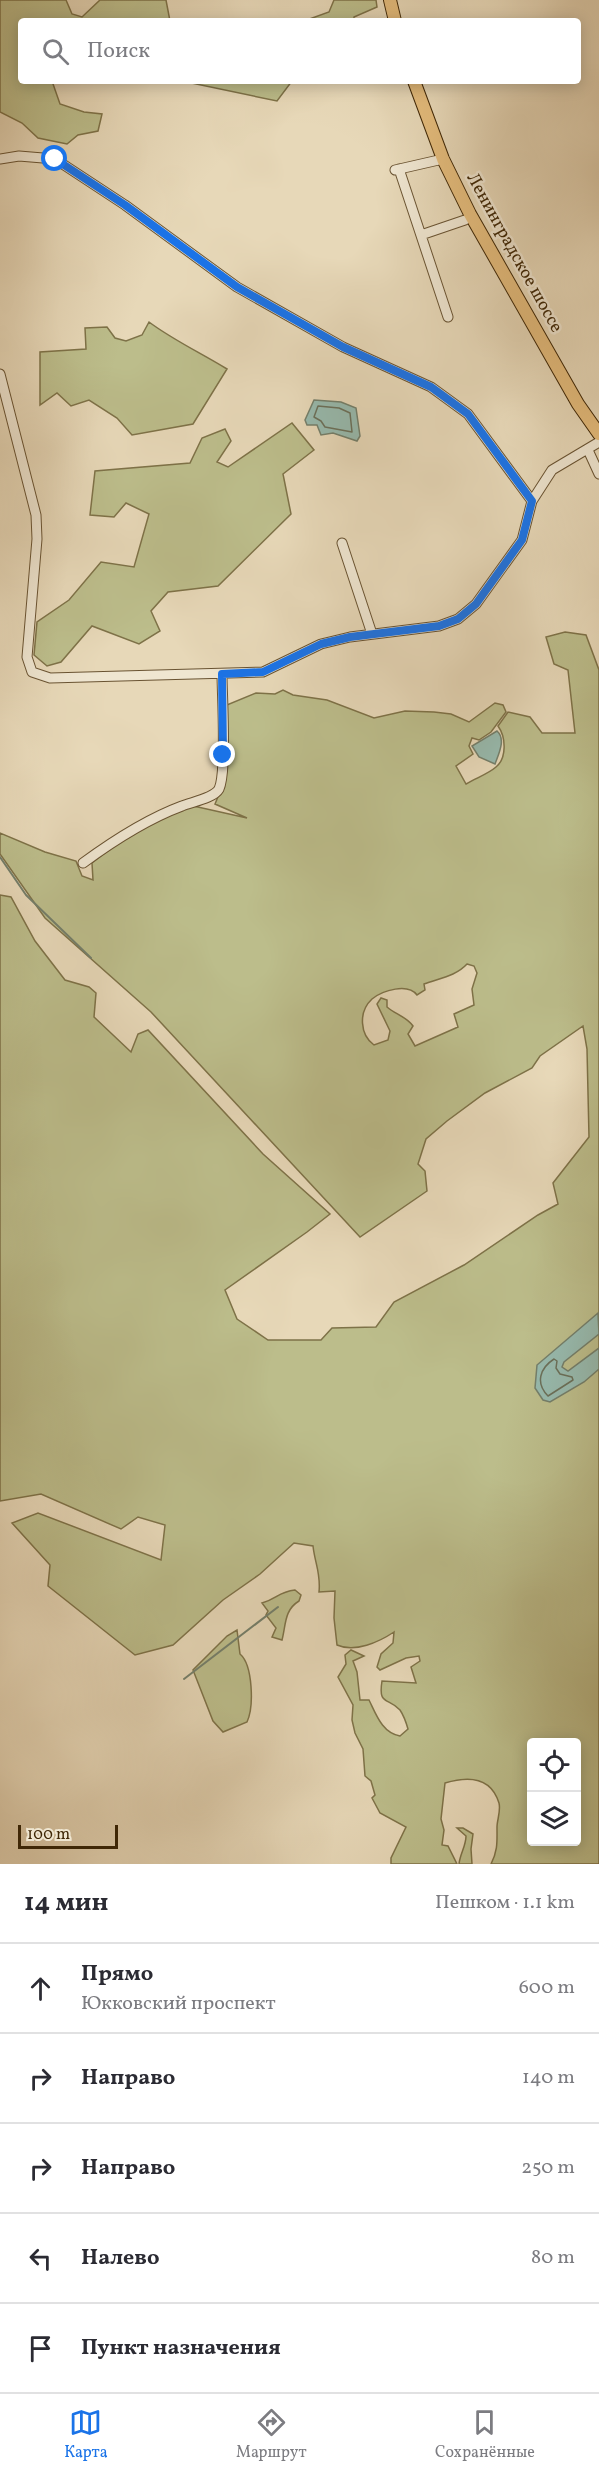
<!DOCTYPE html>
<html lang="ru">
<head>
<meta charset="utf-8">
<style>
  :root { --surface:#fff; --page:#f2f2f3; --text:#2b2b33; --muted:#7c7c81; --line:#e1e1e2; --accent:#1a73e8 }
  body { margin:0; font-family:Vollkorn,serif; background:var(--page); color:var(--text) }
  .controls { position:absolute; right:18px; bottom:18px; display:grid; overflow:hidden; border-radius:6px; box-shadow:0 3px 15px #0003 }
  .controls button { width:54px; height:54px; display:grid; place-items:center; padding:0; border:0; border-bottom:2px solid var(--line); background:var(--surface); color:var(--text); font:30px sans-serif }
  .scale { position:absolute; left:18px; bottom:15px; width:100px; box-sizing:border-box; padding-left:6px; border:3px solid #3f2706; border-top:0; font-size:16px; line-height:21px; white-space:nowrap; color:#3f2706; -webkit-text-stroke:4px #efe6d1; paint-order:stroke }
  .stop { position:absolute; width:18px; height:18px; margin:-14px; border:4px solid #1a73e8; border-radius:50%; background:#fff }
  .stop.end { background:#1a73e8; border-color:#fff; box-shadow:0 2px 6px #0008 }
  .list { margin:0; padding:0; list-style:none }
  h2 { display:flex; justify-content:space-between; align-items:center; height:78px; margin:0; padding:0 24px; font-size:26px }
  h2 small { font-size:20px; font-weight:400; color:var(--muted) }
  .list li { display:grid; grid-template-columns:39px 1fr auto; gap:18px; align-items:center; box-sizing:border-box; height:90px; padding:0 24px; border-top:2px solid var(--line) }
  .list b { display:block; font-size:22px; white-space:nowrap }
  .list p { margin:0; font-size:20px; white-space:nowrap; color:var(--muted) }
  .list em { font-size:20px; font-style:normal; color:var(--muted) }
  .icon { flex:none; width:33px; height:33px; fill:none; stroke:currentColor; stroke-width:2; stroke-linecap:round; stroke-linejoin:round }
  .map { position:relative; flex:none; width:599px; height:1864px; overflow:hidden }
  .search { position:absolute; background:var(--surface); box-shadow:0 3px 15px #0003; left:18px; right:18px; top:18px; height:66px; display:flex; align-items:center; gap:15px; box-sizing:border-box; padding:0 21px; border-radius:6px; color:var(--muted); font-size:22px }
  .sheet { height:528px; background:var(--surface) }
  nav { display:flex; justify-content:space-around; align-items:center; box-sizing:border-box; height:84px; border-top:2px solid var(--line); background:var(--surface); font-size:16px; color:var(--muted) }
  nav a { display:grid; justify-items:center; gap:3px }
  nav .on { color:var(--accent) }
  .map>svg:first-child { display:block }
</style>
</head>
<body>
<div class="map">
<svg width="599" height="1864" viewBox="0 0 599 1864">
  <rect width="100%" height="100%" fill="#e7d8b8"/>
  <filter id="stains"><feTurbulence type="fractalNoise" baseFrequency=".00333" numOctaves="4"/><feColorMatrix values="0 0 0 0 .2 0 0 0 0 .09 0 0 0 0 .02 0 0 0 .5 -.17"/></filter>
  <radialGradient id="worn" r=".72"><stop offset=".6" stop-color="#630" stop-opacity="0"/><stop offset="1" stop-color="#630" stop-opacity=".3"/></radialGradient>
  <path fill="#bcbd8b" stroke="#7e7248" stroke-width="1.5" fill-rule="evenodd" d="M0,0H66L72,14L82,17L100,0H166L170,21H21V81H52L60,104L84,112L102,114L98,131L78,135L67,144L38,138L22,123L0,112Z
    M334,0H376L377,7L354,17V21H304L329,12Z
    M182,81H292L277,101Z
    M149,322C173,340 201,353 227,369L193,424L132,435L117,418L89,400L71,406L57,393L40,405V352L86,349L85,328L107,327L115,338L126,341L142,335Z
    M292,423L314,450L283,474L291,514L218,586L168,592L151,611L160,631L139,644L92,626L61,662L47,666L34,655L37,622L69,600L101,562L134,567L149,514L126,503L114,517L90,515L95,471L190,463L202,438L225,429L231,441L217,462L228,467Z
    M565,632L586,635L599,670V1864H491C498,1850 497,1842 497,1827C497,1820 501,1811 499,1803C491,1777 468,1776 445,1783L441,1819L444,1830L442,1845L448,1846L457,1864H391V1858L406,1827L380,1813L372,1798L375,1795L371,1781L365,1776L363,1749L355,1733L352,1720L353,1705L338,1677L346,1664L345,1655L351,1650L364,1656L353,1661L357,1672L360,1700H369C376,1714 382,1733 400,1736L408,1729C406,1722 404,1716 400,1710C388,1697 378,1706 382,1681L416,1683L411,1667L420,1661L419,1656L406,1658L380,1670L377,1667L381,1654L393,1643L394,1632C379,1642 355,1653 337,1645L334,1618L335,1591L319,1592C321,1573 315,1564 313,1546L294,1543L260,1574L223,1600L173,1645L135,1655L48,1586L50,1565L12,1523L38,1513L161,1560L165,1525L138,1517L121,1529L41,1494L0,1501V895L11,897L35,941L65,980L89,987L96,993L94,1017L131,1052L138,1034L148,1030L263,1154L330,1214L307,1232L225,1290L237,1319L268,1340H321L332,1328L376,1327L394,1302L464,1265L538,1215L558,1204L553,1183L589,1137L587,1049L583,1026L540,1056L532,1068L485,1093L447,1121L426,1139L418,1164L425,1171L427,1191L360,1237L151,1012L45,918L0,854V833L45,852L76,861L82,876L93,880L92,863L125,837L189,805L247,818L215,804L224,782L222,707L256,693L275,694L283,690L293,695L327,700L374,718L405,711L434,712L451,714L469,722L495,703L503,705L506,712L491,732L479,740L472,738L469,746L473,754L456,766L466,784C476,778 488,774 496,767C507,758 506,737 498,726L508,712L530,717L542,733H575L568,670L554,664L546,637ZM467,964L474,966L477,973L472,989L474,1005L454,1014L458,1027L415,1046L408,1034L413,1026C407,1017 395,1014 387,1007V1000L381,998L377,1004L390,1031L388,1040L374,1045C360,1035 358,1012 372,999C383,990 408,983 417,995L425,990L424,984C440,978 456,976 467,964ZM532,1742H576V1842H532Z
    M295,1590L301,1595L299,1601C284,1610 286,1625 282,1640L272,1637L276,1628L266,1615L268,1611L262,1603C277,1599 278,1592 295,1590Z
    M237,1630L240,1654C253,1665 254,1707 247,1722L223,1732L213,1721L193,1670L227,1636Z
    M457,1828H463L473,1834L471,1849L472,1864H459C460,1854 466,1846 466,1836Z"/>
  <path fill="#97baae" stroke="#747f6b" stroke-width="1.5" d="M314,400L341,402L356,408L360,436L357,441L333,433L321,435L317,425H307L305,420Z
    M497,731C506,739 499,753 495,764L479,757L472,746Z
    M598,1313L599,1334L564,1362L562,1367L568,1371L599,1348V1369L584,1382L550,1402L543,1400L535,1388L537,1365Z"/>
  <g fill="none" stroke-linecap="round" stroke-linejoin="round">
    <path stroke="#6b705a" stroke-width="1.5" d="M318,406L339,408L350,413L352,432L325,427L321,421L314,417Z
      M554,1359L557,1361L556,1368L560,1374L572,1377L573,1380L548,1396C535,1383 540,1368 554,1359Z"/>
    <path stroke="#747f6b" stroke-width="2" d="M0,857L26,895L91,958
      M184,1679L278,1607"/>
    <g stroke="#695332" stroke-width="11">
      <path id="minor" d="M0,159L19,156L55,159L125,205L237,287L343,347L431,387L468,414L532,501
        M399,169L448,317
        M395,170L443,159
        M421,235L465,220
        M0,374L36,515L37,539L27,657L32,672L50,678L263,672L321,644L350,637L439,626L458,619L476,604L522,540L532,501L552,470L599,442
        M588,450L599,474
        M342,543L372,634
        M83,863C113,841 147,819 182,806C192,802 214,798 219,789C227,772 222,696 222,674"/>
    </g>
    <g stroke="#3f2706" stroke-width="14">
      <path id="major" d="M390,0L395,21
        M414,81L443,159L470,214L578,404L599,434"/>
    </g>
    <use href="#minor" stroke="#efe6d1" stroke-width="9"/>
    <use href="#major" stroke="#e4bc7c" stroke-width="12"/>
  </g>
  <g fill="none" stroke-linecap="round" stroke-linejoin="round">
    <path stroke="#1a73e8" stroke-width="8" d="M55,159L125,205L237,287L343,347L431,387L468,414L532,501L522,540L476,604L458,619L439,626L350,637L321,644L263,672L222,674L223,755"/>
  </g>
  <g text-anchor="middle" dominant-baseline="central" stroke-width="5" stroke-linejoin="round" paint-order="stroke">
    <g font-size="18" fill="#3f2706" stroke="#efe6d1">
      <text transform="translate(514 253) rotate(61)">Ленинградское шоссе</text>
    </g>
  </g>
  <rect width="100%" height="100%" filter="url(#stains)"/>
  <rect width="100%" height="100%" fill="url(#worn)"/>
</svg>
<div class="controls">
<button><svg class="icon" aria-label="locate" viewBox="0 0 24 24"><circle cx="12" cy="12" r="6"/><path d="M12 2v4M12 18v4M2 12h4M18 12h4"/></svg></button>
<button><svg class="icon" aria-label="layers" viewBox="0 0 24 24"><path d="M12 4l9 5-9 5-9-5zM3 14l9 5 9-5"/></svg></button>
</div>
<div class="scale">100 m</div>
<div class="stop" style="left:55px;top:159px"></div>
<div class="stop end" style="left:223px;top:755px"></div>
<div class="search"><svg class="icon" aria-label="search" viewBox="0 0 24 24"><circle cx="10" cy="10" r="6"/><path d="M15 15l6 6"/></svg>Поиск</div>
</div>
<section class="sheet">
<h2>14 мин<small>Пешком · 1.1 km</small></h2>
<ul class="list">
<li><svg class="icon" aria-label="ahead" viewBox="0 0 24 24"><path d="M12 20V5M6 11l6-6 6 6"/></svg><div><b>Прямо</b><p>Юкковский проспект</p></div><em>600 m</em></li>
<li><svg class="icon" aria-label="right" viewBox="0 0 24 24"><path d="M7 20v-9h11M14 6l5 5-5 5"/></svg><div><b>Направо</b></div><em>140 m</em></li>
<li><svg class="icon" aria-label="right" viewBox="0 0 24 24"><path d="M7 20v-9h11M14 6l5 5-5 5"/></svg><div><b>Направо</b></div><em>250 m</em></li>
<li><svg class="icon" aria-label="left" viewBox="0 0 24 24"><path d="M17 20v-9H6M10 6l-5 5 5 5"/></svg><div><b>Налево</b></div><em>80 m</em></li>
<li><svg class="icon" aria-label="arrive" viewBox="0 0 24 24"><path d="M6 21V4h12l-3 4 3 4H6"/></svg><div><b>Пункт назначения</b></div></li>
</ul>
</section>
<nav>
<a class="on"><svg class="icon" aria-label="map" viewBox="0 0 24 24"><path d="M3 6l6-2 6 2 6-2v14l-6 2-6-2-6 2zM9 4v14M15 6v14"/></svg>Карта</a>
<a><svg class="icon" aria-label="directions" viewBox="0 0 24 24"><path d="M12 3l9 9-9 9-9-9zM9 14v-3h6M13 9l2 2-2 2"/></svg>Маршрут</a>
<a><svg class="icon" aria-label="saved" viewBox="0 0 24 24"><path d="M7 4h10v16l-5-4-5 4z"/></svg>Сохранённые</a>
</nav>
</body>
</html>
